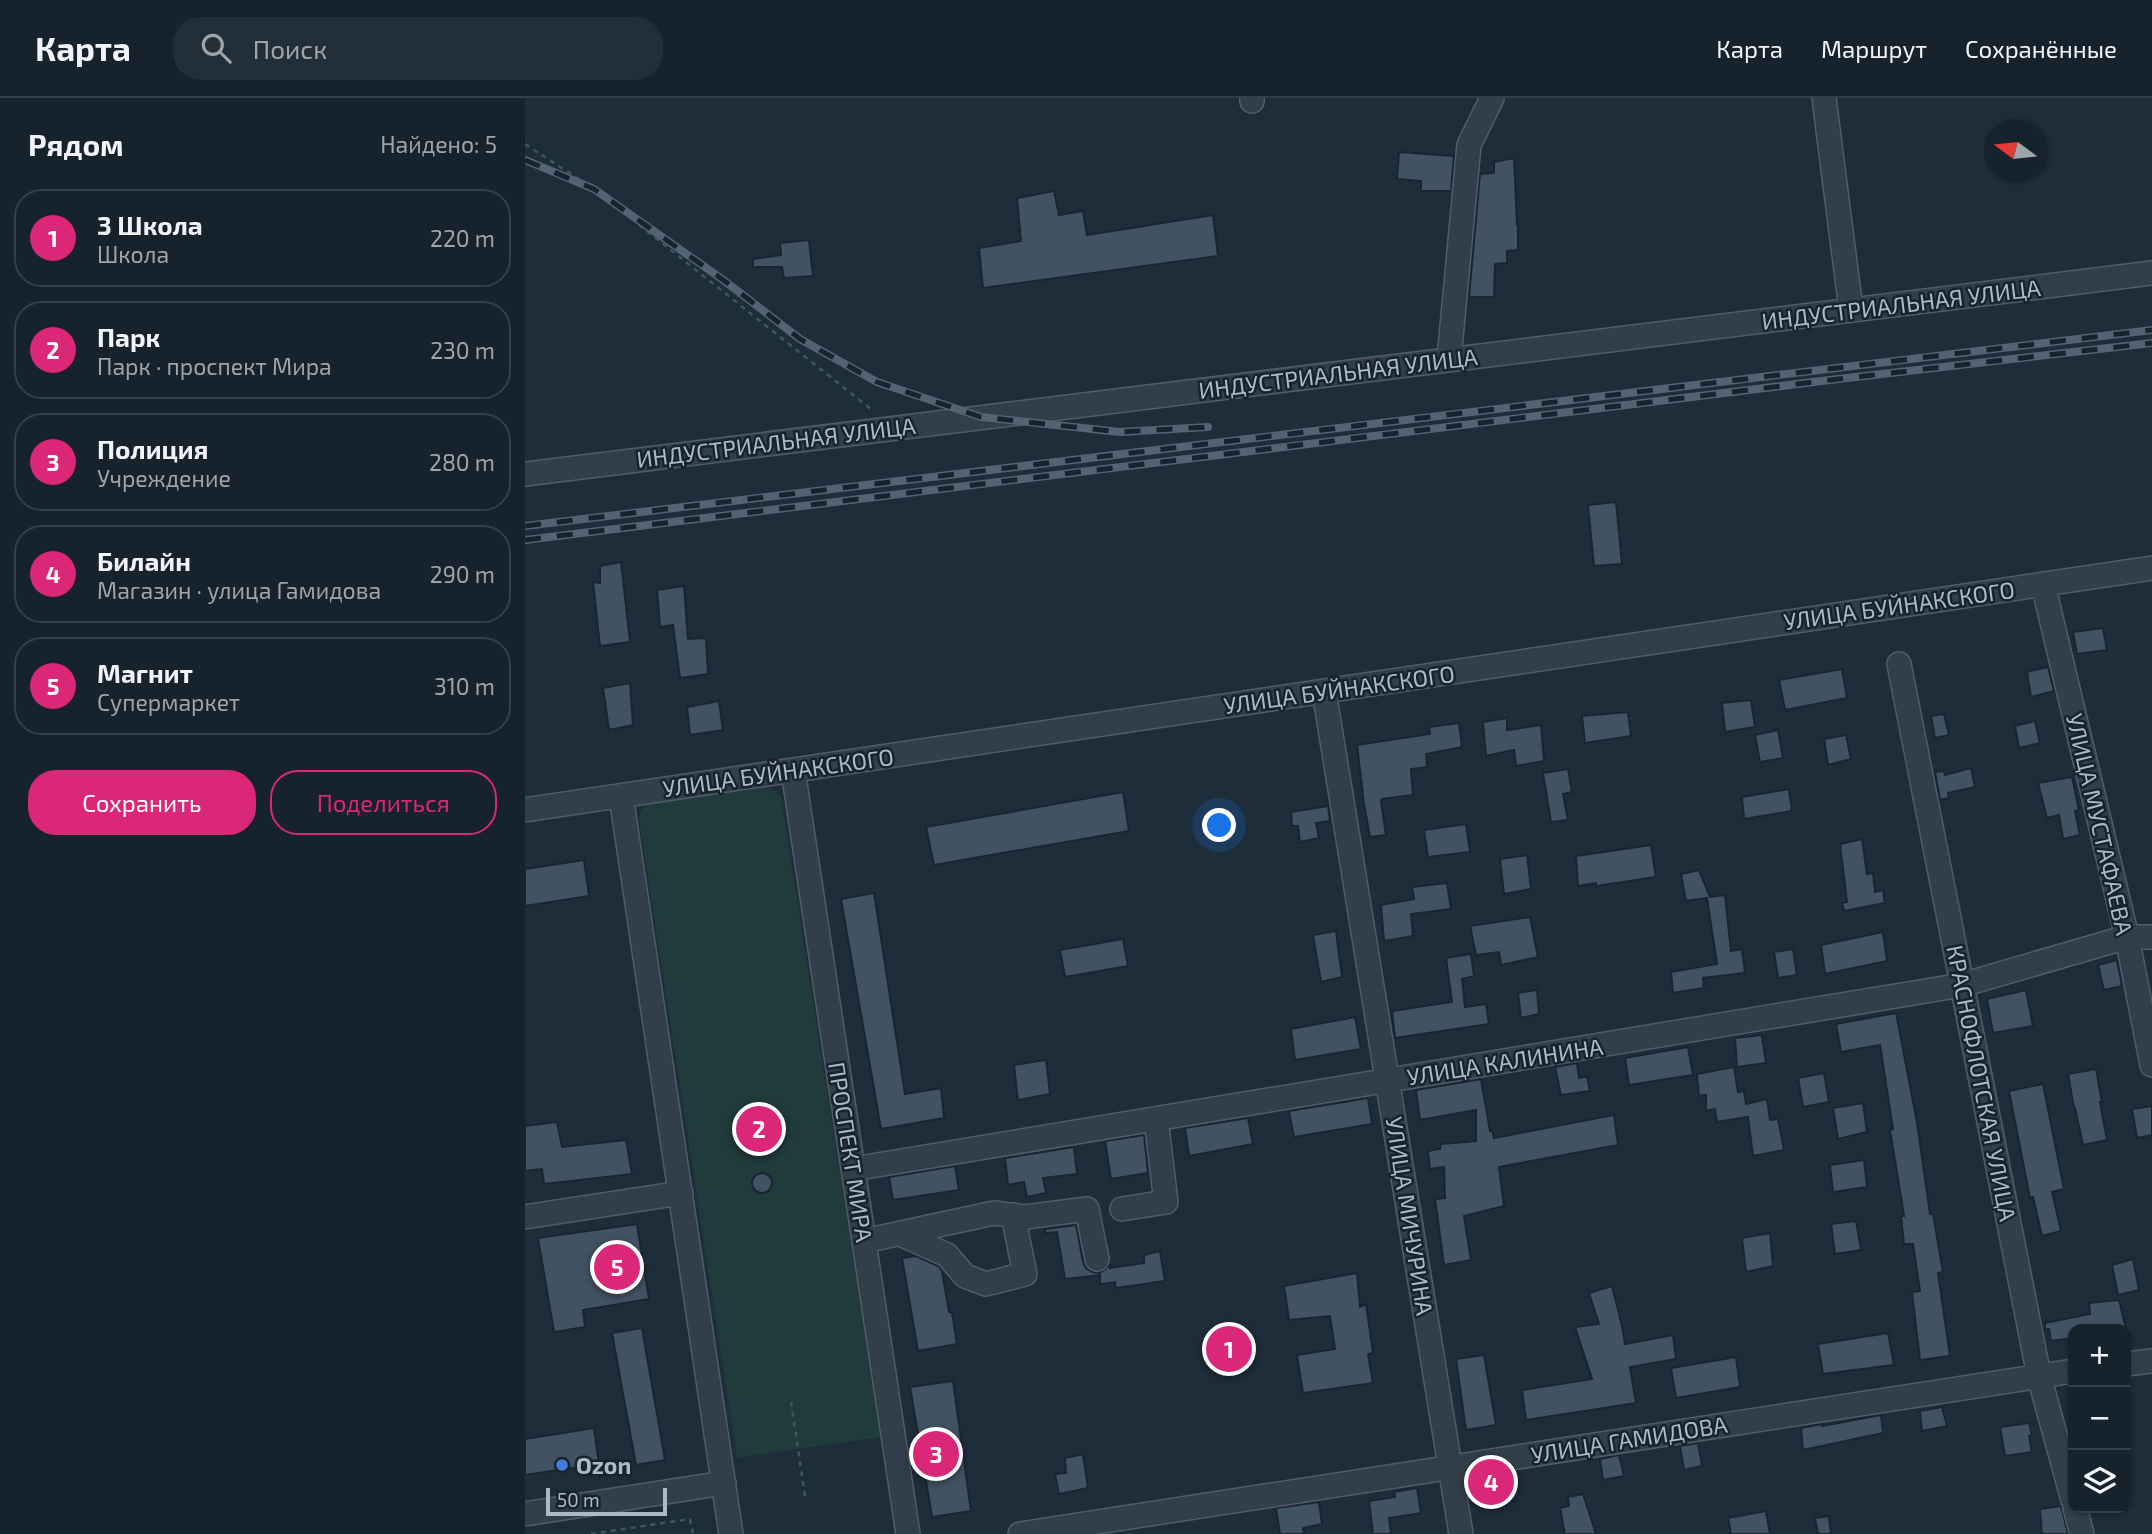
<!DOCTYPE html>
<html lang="ru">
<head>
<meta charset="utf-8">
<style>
  :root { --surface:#16222c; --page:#232f38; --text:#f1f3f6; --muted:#9ea4a9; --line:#353f48; --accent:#db2777 }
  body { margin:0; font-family:"Exo 2",sans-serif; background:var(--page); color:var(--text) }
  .controls { position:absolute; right:21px; bottom:21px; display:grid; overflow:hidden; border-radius:14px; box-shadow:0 2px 5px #0004 }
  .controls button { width:63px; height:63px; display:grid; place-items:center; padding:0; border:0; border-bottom:2px solid var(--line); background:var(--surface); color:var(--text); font:35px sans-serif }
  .compass { position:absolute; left:1459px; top:21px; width:63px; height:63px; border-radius:50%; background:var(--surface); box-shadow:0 2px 5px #0004; rotate:285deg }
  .scale { position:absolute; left:21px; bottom:18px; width:121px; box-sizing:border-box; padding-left:7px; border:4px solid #acb9c7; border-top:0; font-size:19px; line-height:24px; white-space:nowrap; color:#acb9c7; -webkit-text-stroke:5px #18232f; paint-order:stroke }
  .you { position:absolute; left:695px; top:728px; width:24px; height:24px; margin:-18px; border:5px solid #fff; border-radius:50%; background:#1a73e8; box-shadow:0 0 0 10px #1a73e833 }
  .badge { display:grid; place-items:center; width:46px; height:46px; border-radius:50%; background:var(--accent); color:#fff; font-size:23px; font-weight:700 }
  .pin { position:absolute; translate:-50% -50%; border:4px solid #fff; box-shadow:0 2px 7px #0006 }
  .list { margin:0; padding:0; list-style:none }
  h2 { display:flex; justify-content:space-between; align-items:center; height:91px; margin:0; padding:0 28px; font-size:30px }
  h2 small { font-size:23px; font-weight:400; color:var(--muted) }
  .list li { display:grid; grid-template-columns:46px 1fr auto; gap:21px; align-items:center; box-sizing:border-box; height:98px; margin:0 14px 14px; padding:0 14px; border:2px solid var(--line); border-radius:28px }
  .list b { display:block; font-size:26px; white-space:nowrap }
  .list p { margin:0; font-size:23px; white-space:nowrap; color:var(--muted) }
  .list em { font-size:23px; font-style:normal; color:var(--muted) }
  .actions { display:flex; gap:14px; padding:21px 28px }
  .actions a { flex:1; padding:16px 0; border:2px solid var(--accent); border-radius:28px; text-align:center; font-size:24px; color:var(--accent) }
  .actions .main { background:var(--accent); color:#fff }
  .icon { flex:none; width:38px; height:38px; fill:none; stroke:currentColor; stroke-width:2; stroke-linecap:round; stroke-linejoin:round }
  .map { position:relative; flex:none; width:1627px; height:1436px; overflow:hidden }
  header { display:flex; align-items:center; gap:42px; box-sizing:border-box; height:98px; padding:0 35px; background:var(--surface); border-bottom:2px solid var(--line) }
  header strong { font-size:33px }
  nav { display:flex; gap:38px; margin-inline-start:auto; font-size:24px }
  .search { width:490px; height:63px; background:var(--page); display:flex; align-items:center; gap:18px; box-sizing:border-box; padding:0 24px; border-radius:28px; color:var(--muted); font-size:26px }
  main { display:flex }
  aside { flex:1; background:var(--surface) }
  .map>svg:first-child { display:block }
</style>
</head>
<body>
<header>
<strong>Карта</strong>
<div class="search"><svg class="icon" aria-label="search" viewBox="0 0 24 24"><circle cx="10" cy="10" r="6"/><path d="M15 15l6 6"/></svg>Поиск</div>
<nav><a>Карта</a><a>Маршрут</a><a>Сохранённые</a></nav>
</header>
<main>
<aside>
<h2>Рядом<small>Найдено: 5</small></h2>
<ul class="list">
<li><span class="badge">1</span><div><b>3 Школа</b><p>Школа</p></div><em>220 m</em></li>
<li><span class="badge">2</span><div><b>Парк</b><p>Парк · проспект Мира</p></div><em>230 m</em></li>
<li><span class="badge">3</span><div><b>Полиция</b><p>Учреждение</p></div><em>280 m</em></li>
<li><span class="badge">4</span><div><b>Билайн</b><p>Магазин · улица Гамидова</p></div><em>290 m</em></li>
<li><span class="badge">5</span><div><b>Магнит</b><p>Супермаркет</p></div><em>310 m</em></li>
</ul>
<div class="actions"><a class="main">Сохранить</a><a>Поделиться</a></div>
</aside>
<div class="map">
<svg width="1627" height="1436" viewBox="0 0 1627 1436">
  <rect width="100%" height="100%" fill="#1e2d3a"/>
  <path fill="#203b3b" d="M243,689L256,698L356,1339L212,1360L114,722L116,712L121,706Z"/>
  <path fill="#415262" stroke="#1a2531" stroke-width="2" d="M874,54L929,58L926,93H896V83L872,81Z
    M989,60L992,127H993V152L982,153V165L970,166L969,199H944L955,76L969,75V64Z
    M529,93L534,117L558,113L562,137L688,117L693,158L458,190L454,150L496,143L492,100Z
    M284,142L288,178L259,180L257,169H228V161L256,157L255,145Z
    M1091,404L1097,466L1069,468L1063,407Z
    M96,464L105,544L75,548L68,484L75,485V468Z
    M159,488L163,541L181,540L183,576L155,580L148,527L135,529L132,492Z
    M1578,530L1582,552L1552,556L1548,534Z
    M1523,569L1529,593L1506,599L1502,574Z
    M1317,571L1322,600L1260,612L1254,582Z
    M105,585L108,627L84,632L78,590Z
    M1226,602L1230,629L1200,634L1197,605Z
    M194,603L198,632L165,637L162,609Z
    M1103,614L1106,638L1060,645L1057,618Z
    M1419,616L1424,637L1410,640L1406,618Z
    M982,620V632L1016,627L1019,663L991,668L989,652L961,658L958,624Z
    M1510,623L1515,645L1494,650L1490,628Z
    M934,625L937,649L901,656L902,669L886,671L888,697L857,701L856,703L861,737L845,739L839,706L832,647L905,636L904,629Z
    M1253,632L1258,660L1235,664L1230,637Z
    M1321,637L1326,661L1303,667L1299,641Z
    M1446,670L1450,689L1423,695L1424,700L1415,702L1410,674L1419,673L1420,677Z
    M1043,671L1047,694L1038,696L1043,722L1026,724L1018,675Z
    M1547,679L1554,712L1550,713L1555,737L1538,741L1534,717L1522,720L1513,685Z
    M1264,691L1267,713L1219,721L1217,699Z
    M598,694L604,733L409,767L401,729Z
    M803,708L805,723L791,725L794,740L775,744L773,728H767L766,714Z
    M941,726L945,754L903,759L899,732Z
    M1337,741L1342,776L1348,775L1350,794L1358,792L1360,805L1319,813L1317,805L1322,804L1315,746Z
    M1126,747L1131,779L1071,788V785L1053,788L1051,758Z
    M1002,757L1006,791L979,796L975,761Z
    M59,762L64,798L0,808V771Z
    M1174,772L1185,799L1200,797L1206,853L1217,851L1220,875L1178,880L1179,890L1148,895L1146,874L1192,866L1182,800L1161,803L1156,776Z
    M922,785L926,811L886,816L888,838L859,843L856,807L889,801L887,789Z
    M349,795L380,996L416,990L419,1020L356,1031L316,801Z
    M1005,819L1013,859L976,867L974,854L951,857L945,828Z
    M811,833L817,879L796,884L788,837Z
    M1358,834L1362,863L1300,876L1296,847Z
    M598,841L603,868L540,879L535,852Z
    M1268,851L1272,877L1253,880L1249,854Z
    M946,856L949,878L937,881L940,909L961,906L964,926L870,940L867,913L927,904L921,860Z
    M1592,862L1597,888L1579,892L1573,867Z
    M1012,892L1014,916L996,920L993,895Z
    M1501,892L1508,928L1468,935L1462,901Z
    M1371,915L1392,1024L1405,1116H1408L1418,1174L1413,1175L1425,1258L1395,1262L1387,1194L1395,1193L1388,1146H1379L1376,1118H1379L1365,1032L1368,1031L1355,947L1316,954L1311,926Z
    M830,919L836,951L770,962L766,931Z
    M1237,937L1241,965L1212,969L1210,940Z
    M1163,949L1168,977L1104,987L1100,960Z
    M521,962L525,996L493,1002L489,967Z
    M1052,965L1054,980L1062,978L1065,993L1036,997L1030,969Z
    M1209,969L1213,994L1219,993L1221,1006L1242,1001L1245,1022L1253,1021L1259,1052L1228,1058L1223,1019L1192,1024L1190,1011L1181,1013V997L1174,998L1172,976Z
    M1571,971L1577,1004H1575L1582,1042L1558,1047L1550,1010H1549L1543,976Z
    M1299,975L1304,1004L1278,1009L1273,980Z
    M956,981L965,1033L967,1032L969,1040L1089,1017L1093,1047L974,1069L979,1108L939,1118L946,1162L919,1167L910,1101L920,1100L919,1069L905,1071L903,1053L915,1051L916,1046L951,1043V1012L895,1022L891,992Z
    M1518,986L1539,1091L1527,1094L1536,1133L1517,1138L1508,1099L1505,1100L1484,993Z
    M843,1000L847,1026L769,1039L764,1013Z
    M1338,1005L1342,1034L1313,1041L1308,1010Z
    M1627,1008V1037L1612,1040L1607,1011Z
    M723,1020L728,1046L664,1058L660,1030Z
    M32,1024L37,1049L101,1042L107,1076L19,1086L17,1071L0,1073V1028Z
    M619,1037L623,1075L586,1081L580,1043Z
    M549,1049L552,1076L518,1080L521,1095L502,1099L499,1084L483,1087L480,1060Z
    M1339,1062L1342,1089L1308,1094L1305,1067Z
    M430,1068L434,1092L368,1102L364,1079Z
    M227 1085a10 10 0 1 1 20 0a10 10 0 1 1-20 0Z
    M1331,1123L1336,1152L1310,1156L1306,1126Z
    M112,1126L124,1201L58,1212L60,1229L29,1234L13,1140Z
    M551,1127L558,1164L561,1170L567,1174L575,1175L585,1167V1170L619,1165V1157L635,1153L640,1183L591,1190L590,1184L575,1186V1177L540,1181L532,1134L520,1135V1131Z
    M1245,1135L1248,1168L1221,1174L1217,1140Z
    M391,1158L413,1168L417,1173L424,1214H427L432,1246L393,1253L377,1160Z
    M1608,1161L1614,1192L1593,1197L1587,1167Z
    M832,1175L835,1209L841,1206L848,1255L843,1256L848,1285L778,1295L772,1257L810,1251L805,1218L764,1222L759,1188Z
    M1087,1188L1097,1228L1100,1246L1148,1237L1151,1261L1105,1269L1111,1305L1001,1322L997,1292L1067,1281L1050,1229L1074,1226L1064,1195Z
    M1594,1202L1601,1231H1548V1240L1526,1243L1524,1231H1520V1225L1565,1216L1564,1205Z
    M117,1230L140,1362L111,1367L87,1235Z
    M1363,1235L1369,1267L1298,1276L1293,1246Z
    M959,1257L971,1327L941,1332L931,1261Z
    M1211,1259L1215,1289L1151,1300L1146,1270Z
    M428,1283L446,1413L407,1419L385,1289Z
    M1417,1309L1422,1328L1397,1333L1395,1313Z
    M1356,1317L1358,1335L1278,1352L1276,1330L1297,1326V1328Z
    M1504,1325L1507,1337L1504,1338L1507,1354L1480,1358L1475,1329Z
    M69,1330L74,1366L0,1377V1341Z
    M1173,1345L1177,1368L1159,1372L1155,1348Z
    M558,1356L563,1390L534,1396L530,1376L541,1375L540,1360Z
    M1094,1357L1099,1378L1078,1382L1075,1361Z
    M969,1378L974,1401L956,1405L952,1382Z
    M892,1390L896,1415L864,1420L866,1436H848L844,1403L870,1399L869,1394Z
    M1058,1396L1071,1436H1040L1035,1410L1044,1408L1043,1399Z
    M794,1404L797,1426L778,1430L779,1436H755L751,1410Z
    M1536,1408L1543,1436H1517L1515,1411Z
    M1241,1413L1245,1436H1206L1203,1420Z
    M1304,1418L1306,1436H1293L1290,1420Z"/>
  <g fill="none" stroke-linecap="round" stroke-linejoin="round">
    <g stroke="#505c68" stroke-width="26">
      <path id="minor" d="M727,0V3
        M1299,0L1326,212
        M924,261L944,47L967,0
        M0,376L1627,175
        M1518,486L1602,839L1627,967
        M1374,566L1514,1278L1548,1402
        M799,593L936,1436
        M268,672L383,1436
        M96,698L206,1436
        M0,712L1627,470
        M328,1071L1437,887L1602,839H1627
        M597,1111L641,1104L631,1021
        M0,1119L156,1095
        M375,1136L422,1157L440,1178L461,1186L500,1176L488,1117
        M339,1143L469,1115L500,1119L562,1111L572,1161
        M1601,1266L1627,1263
        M1550,1410L1557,1436
        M0,1416L199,1385
        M495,1436L1548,1273"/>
    </g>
    <path stroke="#3e5858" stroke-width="2.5" stroke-dasharray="5 5" stroke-linecap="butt" d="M0,46L69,91L347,312
      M266,1304L280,1398
      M66,1436L165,1421L168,1436"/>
    <use href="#minor" stroke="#323e4a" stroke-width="23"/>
    <g stroke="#536372" stroke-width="8">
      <path id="rail" d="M0,62L69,91L197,181L275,241L352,284L456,319L595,334L683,329
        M0,428L1627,232
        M0,442L1305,282L1627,245"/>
    </g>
    <use href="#rail" stroke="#18232f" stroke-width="5" stroke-dasharray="16" stroke-linecap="butt"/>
  </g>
  <circle fill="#3f7fe0" stroke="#18232f" stroke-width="2.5" cx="37" cy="1367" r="7"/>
  <g text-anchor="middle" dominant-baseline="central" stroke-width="5" stroke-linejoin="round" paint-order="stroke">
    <g font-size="23" fill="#acb9c7" stroke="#18232f">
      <text transform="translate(1376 206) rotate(-7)">ИНДУСТРИАЛЬНАЯ УЛИЦА</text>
      <text transform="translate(813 275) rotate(-7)">ИНДУСТРИАЛЬНАЯ УЛИЦА</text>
      <text transform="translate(251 344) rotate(-7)">ИНДУСТРИАЛЬНАЯ УЛИЦА</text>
      <text transform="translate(1374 507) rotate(-8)">УЛИЦА БУЙНАКСКОГО</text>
      <text transform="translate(814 591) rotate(-8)">УЛИЦА БУЙНАКСКОГО</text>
      <text transform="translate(253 674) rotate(-8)">УЛИЦА БУЙНАКСКОГО</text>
      <text transform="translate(1575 726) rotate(77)">УЛИЦА МУСТАФАЕВА</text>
      <text transform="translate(980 963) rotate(-9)">УЛИЦА КАЛИНИНА</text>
      <text transform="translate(1457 985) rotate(79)">КРАСНОФЛОТСКАЯ УЛИЦА</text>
      <text transform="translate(326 1054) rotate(81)">ПРОСПЕКТ МИРА</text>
      <text transform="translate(885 1118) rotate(81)">УЛИЦА МИЧУРИНА</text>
      <text transform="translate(1104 1341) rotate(-9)">УЛИЦА ГАМИДОВА</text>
    </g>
    <g font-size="23" font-weight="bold" fill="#acb9c7" stroke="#18232f" text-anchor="start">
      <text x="51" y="1367">Ozon</text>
    </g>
  </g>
</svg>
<div class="controls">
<button>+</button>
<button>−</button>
<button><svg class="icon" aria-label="layers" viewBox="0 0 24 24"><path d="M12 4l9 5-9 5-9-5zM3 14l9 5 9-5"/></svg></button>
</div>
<svg class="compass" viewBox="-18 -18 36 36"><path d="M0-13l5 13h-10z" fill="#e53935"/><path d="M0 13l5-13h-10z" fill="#9ea4a9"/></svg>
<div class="scale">50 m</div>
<div class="you"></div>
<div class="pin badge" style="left:704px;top:1251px">1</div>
<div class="pin badge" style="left:234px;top:1031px">2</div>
<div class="pin badge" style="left:411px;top:1356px">3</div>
<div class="pin badge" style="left:966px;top:1384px">4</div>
<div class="pin badge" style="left:92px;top:1169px">5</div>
</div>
</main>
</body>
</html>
